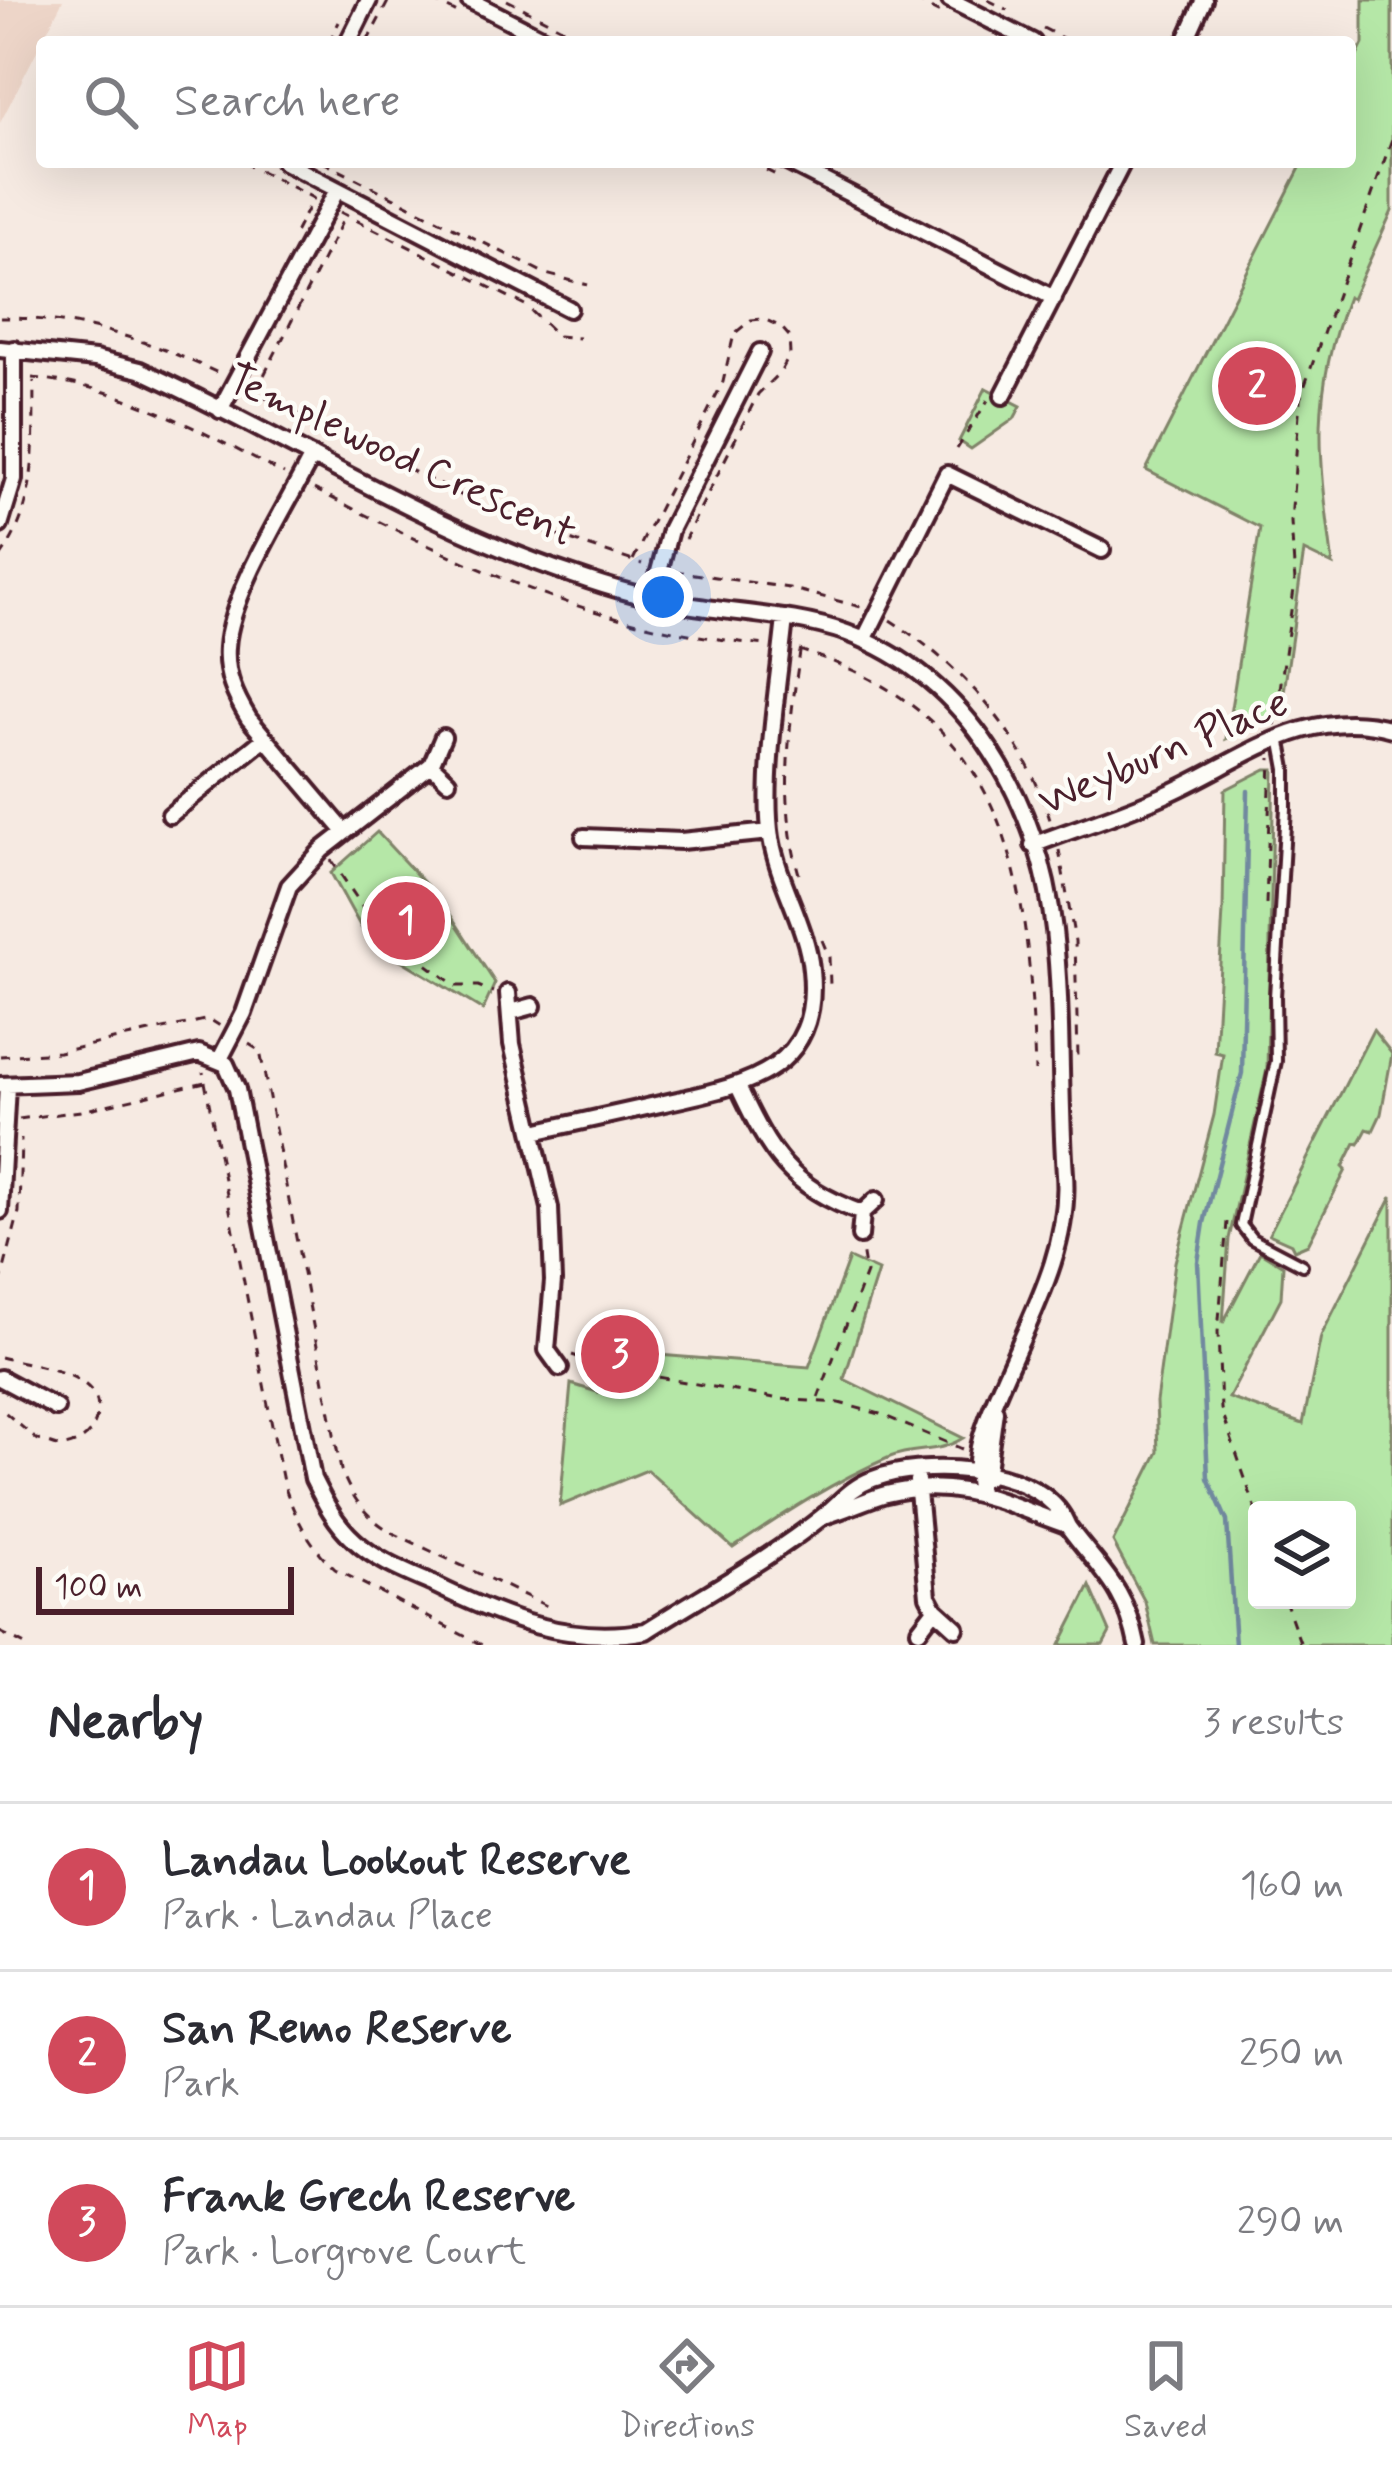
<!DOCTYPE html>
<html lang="en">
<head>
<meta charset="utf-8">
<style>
  :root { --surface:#fff; --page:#f7f7f7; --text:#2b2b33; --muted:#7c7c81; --line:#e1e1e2; --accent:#d1495b }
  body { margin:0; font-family:Mynerve,sans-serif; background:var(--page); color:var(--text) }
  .controls { position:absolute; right:36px; bottom:36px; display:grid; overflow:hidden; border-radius:12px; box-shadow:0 12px 48px #0002 }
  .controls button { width:108px; height:108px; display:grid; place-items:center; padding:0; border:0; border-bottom:3px solid var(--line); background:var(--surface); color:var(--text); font:60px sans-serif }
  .scale { position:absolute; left:36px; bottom:30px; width:258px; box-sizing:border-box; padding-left:12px; border:6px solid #4a1f2b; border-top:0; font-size:33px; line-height:42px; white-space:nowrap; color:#4a1f2b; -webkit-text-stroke:9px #fdfcf7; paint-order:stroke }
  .you { position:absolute; left:663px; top:597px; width:42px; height:42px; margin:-30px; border:9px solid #fff; border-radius:50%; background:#1a73e8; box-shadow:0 0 0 18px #1a73e833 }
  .badge { display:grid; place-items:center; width:78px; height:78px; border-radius:50%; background:var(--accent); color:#fff; font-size:39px; font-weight:700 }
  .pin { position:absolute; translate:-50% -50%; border:6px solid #fff; box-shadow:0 3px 12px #0006 }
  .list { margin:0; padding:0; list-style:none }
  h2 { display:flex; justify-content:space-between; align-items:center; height:156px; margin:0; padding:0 48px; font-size:51px }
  h2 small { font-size:39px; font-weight:400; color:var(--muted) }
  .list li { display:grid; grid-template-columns:78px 1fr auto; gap:36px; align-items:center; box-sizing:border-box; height:168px; padding:0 48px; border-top:3px solid var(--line) }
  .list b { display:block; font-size:45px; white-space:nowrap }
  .list p { margin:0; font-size:39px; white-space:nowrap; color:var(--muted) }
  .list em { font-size:39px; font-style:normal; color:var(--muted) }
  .icon { flex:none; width:66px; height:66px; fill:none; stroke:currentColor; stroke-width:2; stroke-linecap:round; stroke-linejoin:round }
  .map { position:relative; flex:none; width:1392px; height:1645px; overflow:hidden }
  .search { position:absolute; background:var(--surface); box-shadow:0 12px 48px #0002; left:36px; right:36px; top:36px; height:132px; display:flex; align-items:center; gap:30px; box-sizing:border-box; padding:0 42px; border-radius:12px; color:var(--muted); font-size:45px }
  .sheet { height:660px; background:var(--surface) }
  nav { display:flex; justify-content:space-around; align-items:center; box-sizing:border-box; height:168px; border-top:3px solid var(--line); background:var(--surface); font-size:33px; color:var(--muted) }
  nav a { display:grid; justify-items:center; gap:6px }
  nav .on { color:var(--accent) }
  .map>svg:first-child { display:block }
</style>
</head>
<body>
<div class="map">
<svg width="1392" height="1645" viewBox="0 0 1392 1645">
  <rect width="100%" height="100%" fill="#f6eae2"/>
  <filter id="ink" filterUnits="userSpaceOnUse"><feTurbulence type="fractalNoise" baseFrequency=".00833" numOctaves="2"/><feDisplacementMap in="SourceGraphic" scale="24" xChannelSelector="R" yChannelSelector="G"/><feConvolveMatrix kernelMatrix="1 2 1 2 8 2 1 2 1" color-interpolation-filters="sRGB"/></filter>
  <g filter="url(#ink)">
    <path fill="#edd5c8" d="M0,0H63L0,123Z"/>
    <path fill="#b5e7a7" stroke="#808369" stroke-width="3" fill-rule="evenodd" d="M1363,0H1392V211L1352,299L1348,297C1309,397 1320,462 1333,565L1304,551L1281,713L1226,739L1260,528L1146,470L1303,162H1350V70L1363,44Z
      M986,388L1021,406L1014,419L971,449L959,441Z
      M1266,769H1274L1267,1069L1229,1239L1223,1323L1260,1252L1283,1266L1281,1298L1229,1398L1303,1424L1321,1336L1392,1196V1645H1155L1145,1602L1113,1542L1158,1452L1156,1402L1175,1262L1214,1115L1223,1054L1215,1052L1223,911L1225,790ZM1257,1510H1347V1600H1257Z
      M377,832L442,902L495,983L483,1010L368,940L331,873Z
      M1373,1030L1392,1054L1381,1114L1373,1131L1367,1129L1359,1144L1355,1143L1343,1167L1346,1170L1308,1244L1294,1250L1291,1244L1269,1234Z
      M849,1258L878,1271L844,1379L963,1438C936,1455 916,1446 890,1457C834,1481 785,1513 733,1548L647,1470L560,1506L571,1384L597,1392L583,1349L809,1367Z
      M1090,1586L1110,1632L1103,1645H1060Z"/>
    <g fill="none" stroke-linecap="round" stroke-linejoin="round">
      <path stroke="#71899f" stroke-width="4.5" d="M1235,1645L1227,1521L1208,1478L1198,1262L1204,1223L1242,1073L1248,791"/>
      <g stroke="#4a1f2b" stroke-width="16">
        <path id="lane" d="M1280,737L1286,769V808L1275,997L1276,1061L1241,1225L1252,1239L1302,1265"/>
      </g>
      <g stroke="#4a1f2b" stroke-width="22">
        <path id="street" d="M469,0L551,42
          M950,0L1033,42
          M348,42L369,0
          M1185,42L1204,0
          M284,162L569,309
          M787,162L1054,298
          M0,349L95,359L140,370C285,436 422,525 573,575C610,588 649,599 687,605C741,614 796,615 847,633C971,679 1039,804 1054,930C1063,1010 1059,1093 1065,1174C1071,1256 1022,1331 993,1405C981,1434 972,1460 979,1492
          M1003,396L1123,162
          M220,410L337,190
          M312,456C287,506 230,594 227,647C225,675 235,696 249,719L345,832
          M0,525L14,479V349
          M652,598L670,530L760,352
          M864,640L947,474L1102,550
          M431,765L448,781
          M170,815L264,739
          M584,837L681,841L770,832
          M1033,845C1077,828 1122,814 1165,795C1241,762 1305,704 1392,729
          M508,993L512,1044L550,1208L553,1281L547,1350L560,1368
          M511,1012L533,1006
          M220,1059L244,1013L289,886L322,850L431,765L443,737
          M0,1085L78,1082L199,1053L226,1064L237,1089L313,1479C324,1501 335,1523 354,1540C376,1561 408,1573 435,1585C502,1618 570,1645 646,1631C704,1594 768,1560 822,1517C839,1503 851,1487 873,1479C923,1460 1027,1465 1061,1513C1065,1518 1066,1524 1069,1528C1101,1571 1126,1588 1137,1645
          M738,1086C770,1154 789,1186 862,1213
          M534,1132C576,1123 618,1113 660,1104C739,1086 822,1075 811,970C807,925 779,884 771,838C762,780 779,680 785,618
          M0,1211L7,1086
          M860,1236L862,1213L876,1200
          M0,1378L56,1408
          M986,1478L995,1411
          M917,1481L928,1596L935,1609L956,1628
          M824,1516C845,1510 865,1500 886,1494C956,1476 1003,1503 1066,1525
          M919,1630L935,1609"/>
      </g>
      <path stroke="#4a1f2b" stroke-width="3" stroke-dasharray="9 9" stroke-linecap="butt" d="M432,0L463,16
        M507,0L589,42
        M915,0L940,13
        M988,0L1008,10
        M1043,28L1070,42
        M329,42L339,22
        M367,42L389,0
        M243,162L313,198L294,235
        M323,162L546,274L588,285
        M750,162L776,175
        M340,212L525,305L558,336L579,338
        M0,318C81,317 149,340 222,375
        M32,378C124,385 203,433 284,474
        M246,388L513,521L642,564
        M256,391L344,218
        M957,449L988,400
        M314,489C471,568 588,627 766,645
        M0,557C39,506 33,443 34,381
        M633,560L723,382L734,334L751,320L764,319L781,327L789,336L790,355L781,371L758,394L685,539
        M675,571L789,588L865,608
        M890,620C967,670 1024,734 1051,823
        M799,650C1013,716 1028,876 1035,1071
        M1275,725L1295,582L1291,522L1300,399L1392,139
        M1059,850L1075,941L1078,1057
        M331,860L377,928L456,986H478L493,992
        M799,874C779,803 789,725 800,652
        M1266,904L1271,758
        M822,940L829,957L830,985
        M249,1044L260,1051L341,1470C353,1499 365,1517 393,1533L549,1607
        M0,1056L59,1052L209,1019L220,1026
        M205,1082L283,1482C295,1517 308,1543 335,1569L482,1645
        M19,1119L81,1111L205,1082L203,1072
        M1227,1222L1218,1332L1221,1409L1257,1513
        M0,1284L19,1212L21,1139
        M572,1355L613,1369L780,1399L839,1403L880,1414L962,1449
        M0,1357C29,1365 111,1372 96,1419C91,1438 77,1444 60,1447L36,1439L0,1408
        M818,1398L866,1273L862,1249
        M1285,1600L1301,1645
        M0,1632L25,1645"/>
      <use href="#lane" stroke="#fdfcf7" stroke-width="8"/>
      <use href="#street" stroke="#fdfcf7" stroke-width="14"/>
    </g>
  </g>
  <g text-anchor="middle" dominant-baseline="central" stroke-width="9" stroke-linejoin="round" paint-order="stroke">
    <g font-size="42" fill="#4a1f2b" stroke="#fdfcf7">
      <text transform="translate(401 457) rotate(25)">Templewood Crescent</text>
      <text transform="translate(1164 753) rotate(-23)">Weyburn Place</text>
    </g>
  </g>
</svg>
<div class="controls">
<button><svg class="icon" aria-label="layers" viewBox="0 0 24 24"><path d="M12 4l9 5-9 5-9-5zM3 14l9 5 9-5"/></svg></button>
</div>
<div class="scale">100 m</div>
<div class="you"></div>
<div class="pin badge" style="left:406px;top:921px">1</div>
<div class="pin badge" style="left:1257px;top:386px">2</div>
<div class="pin badge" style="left:620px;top:1354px">3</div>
<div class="search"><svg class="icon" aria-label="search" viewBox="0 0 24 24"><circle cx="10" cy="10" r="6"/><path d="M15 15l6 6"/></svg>Search here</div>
</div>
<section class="sheet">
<h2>Nearby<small>3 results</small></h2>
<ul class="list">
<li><span class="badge">1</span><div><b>Landau Lookout Reserve</b><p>Park · Landau Place</p></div><em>160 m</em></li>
<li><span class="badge">2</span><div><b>San Remo Reserve</b><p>Park</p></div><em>250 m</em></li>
<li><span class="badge">3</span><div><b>Frank Grech Reserve</b><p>Park · Lorgrove Court</p></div><em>290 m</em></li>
</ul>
</section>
<nav>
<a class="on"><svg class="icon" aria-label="map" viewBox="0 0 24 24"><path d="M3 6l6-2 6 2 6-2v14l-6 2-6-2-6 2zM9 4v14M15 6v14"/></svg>Map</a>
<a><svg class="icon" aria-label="directions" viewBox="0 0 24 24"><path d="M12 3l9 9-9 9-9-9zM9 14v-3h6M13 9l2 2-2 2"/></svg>Directions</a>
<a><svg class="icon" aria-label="saved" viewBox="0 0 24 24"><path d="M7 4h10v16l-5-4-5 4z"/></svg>Saved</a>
</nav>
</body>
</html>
